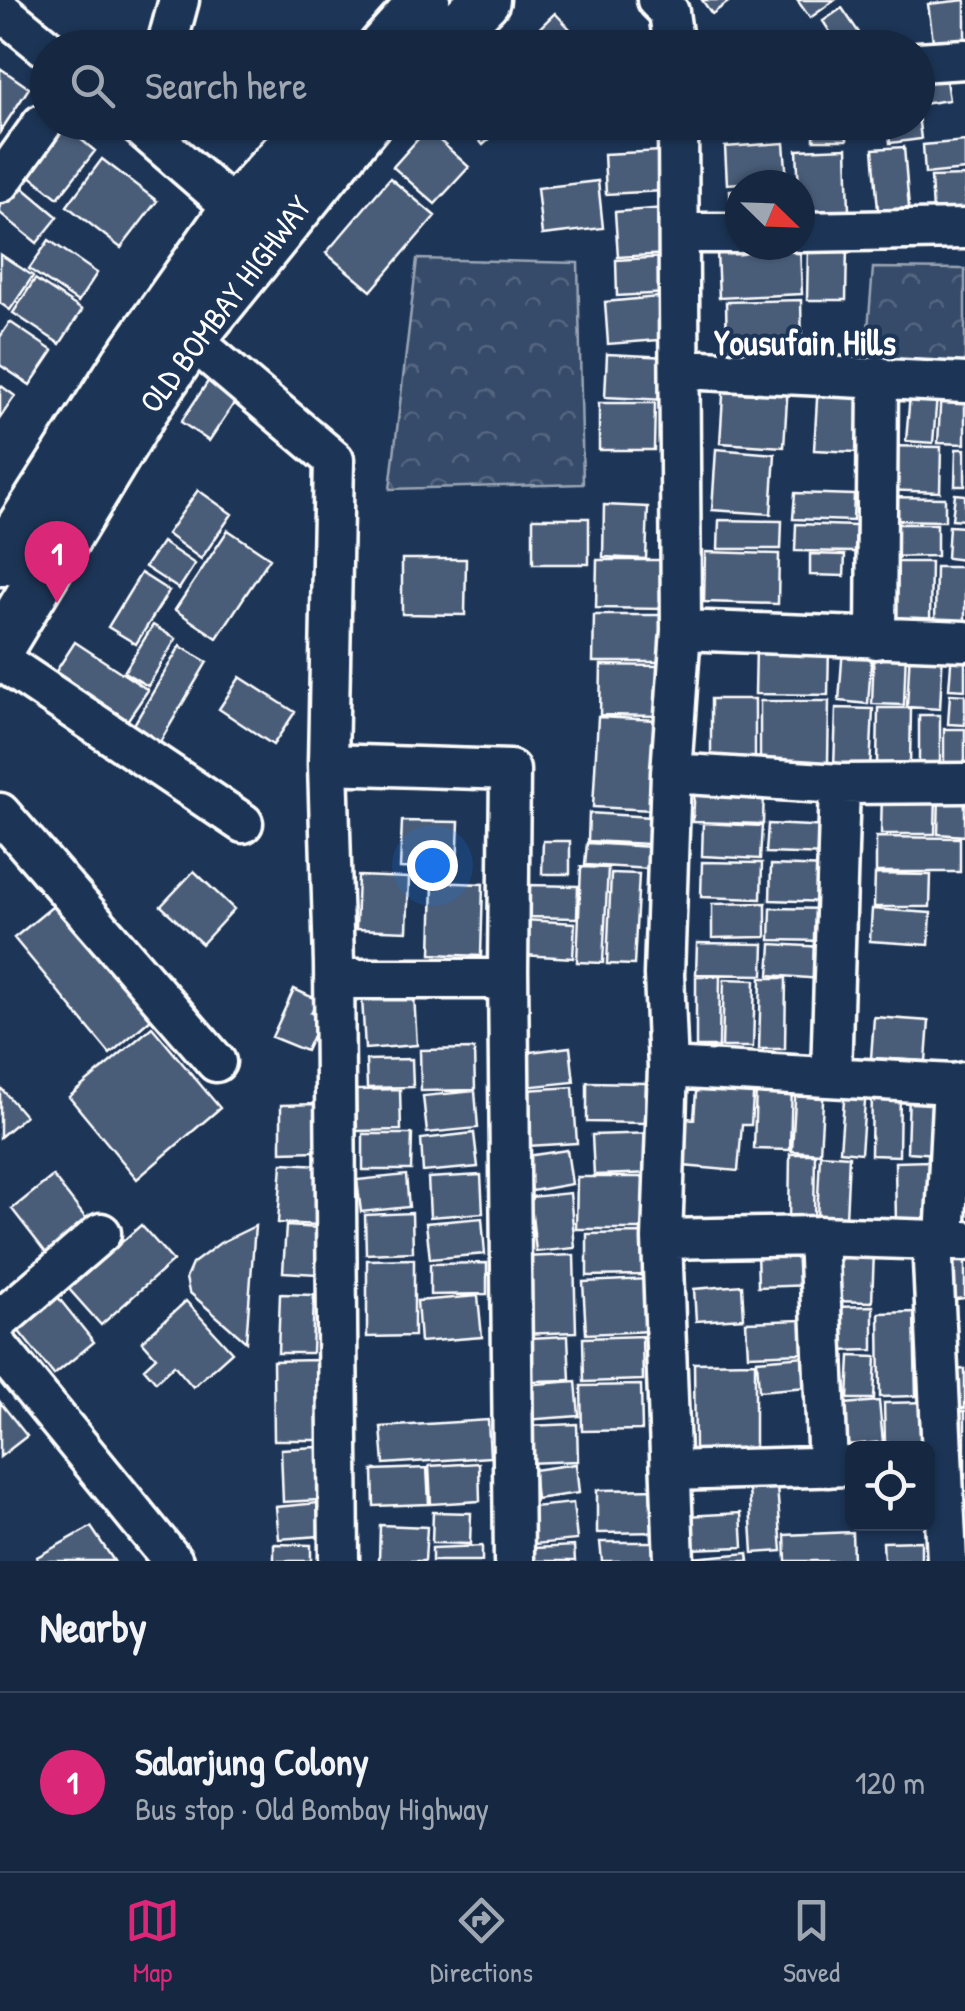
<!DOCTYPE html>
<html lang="en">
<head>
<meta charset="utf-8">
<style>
  :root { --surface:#162841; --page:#1f3048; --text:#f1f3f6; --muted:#9ea6b1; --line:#35445a; --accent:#db2777 }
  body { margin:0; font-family:"Patrick Hand",sans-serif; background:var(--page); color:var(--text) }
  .controls { position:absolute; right:30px; bottom:30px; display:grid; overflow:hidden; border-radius:15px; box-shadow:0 2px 8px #0004 }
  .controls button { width:90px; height:90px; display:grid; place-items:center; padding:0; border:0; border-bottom:2px solid var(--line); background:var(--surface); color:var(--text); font:50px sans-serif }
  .compass { position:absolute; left:725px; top:170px; width:90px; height:90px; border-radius:50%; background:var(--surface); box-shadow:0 2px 8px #0004; rotate:113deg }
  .you { position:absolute; left:432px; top:865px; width:35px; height:35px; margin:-25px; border:8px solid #fff; border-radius:50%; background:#1a73e8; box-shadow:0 0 0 15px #1a73e833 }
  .badge { display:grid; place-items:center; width:65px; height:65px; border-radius:50%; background:var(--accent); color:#fff; font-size:32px; font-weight:700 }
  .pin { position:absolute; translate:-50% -82px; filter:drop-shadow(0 2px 5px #0008) }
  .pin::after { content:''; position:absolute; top:52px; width:35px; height:30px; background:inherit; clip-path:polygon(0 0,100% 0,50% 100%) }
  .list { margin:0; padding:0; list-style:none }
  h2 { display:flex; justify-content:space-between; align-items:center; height:130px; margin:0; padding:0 40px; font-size:42px }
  h2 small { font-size:32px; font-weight:400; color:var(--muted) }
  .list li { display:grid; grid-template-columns:65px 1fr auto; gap:30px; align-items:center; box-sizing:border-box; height:180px; padding:0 40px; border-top:2px solid var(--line) }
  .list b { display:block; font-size:38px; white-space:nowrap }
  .list p { margin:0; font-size:32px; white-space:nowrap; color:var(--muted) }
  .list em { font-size:32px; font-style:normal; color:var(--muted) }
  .icon { flex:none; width:55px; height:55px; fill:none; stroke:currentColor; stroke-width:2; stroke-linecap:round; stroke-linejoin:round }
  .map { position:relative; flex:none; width:965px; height:1561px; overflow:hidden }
  .search { position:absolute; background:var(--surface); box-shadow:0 2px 8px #0004; left:30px; right:30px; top:30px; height:110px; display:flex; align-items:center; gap:25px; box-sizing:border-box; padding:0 35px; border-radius:55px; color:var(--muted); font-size:38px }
  .sheet { height:310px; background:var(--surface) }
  nav { display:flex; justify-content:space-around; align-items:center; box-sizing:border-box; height:140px; border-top:2px solid var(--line); background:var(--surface); font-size:28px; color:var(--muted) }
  nav a { display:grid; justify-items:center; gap:5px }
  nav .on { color:var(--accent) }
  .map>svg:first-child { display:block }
</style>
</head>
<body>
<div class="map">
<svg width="965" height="1561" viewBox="0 0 965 1561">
  <defs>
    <pattern id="park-crowns" width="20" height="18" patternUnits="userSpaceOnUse" patternTransform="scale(2.5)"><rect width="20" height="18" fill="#364b69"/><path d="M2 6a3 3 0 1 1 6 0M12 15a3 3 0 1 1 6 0" fill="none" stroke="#546680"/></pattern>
  </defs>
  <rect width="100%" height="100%" fill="#1d3557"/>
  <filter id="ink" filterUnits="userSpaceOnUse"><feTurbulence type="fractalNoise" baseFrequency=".01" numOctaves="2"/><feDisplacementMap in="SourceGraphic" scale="20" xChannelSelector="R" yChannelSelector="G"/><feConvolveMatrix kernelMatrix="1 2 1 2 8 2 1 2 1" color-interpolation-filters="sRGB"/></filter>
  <g filter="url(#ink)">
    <path fill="url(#park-crowns)" stroke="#9aa5b4" stroke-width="2.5" d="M417,259L578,263L583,484L390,489Z
      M873,268L965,269V366H865Z"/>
    <path fill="#4a5d79" stroke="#fff" stroke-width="2.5" d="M702,0H731L712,14Z
      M797,0H835L810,18Z
      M965,0V44L934,48L928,4Z
      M842,8L866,43L860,48H840L823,21Z
      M555,13L588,48H519Z
      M944,67L949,100L922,104L918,71Z
      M0,68L29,88L0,132Z
      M918,115L921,139L890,143L888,122H918Z
      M48,122H60L95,151L58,198L15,164Z
      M464,122H508L483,145Z
      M814,122H847V140H814Z
      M427,129L469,167L435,204L393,167Z
      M965,141V170L925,174L923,145Z
      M784,143L787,180L727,184L725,147Z
      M904,147L909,208L878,210L873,149Z
      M847,148L849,210L800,212L797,150Z
      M661,151L663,191L606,194L604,154Z
      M102,159L157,201L121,248L67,206Z
      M965,176V210L933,212L931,177Z
      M390,178L435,216L371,291L326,253Z
      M15,181L58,217L37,243L0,213V200Z
      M598,181L603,228L542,235L537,188Z
      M730,190H740V220H731Z
      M664,208L667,254L618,257L615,212Z
      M49,240L97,273L78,302L29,269Z
      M808,246H847L846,300H807Z
      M800,247L802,294L719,298L717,251Z
      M0,254L33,276L10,310L0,303Z
      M666,257L667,293L617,296L616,260Z
      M35,279L82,310L60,344L13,313Z
      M668,296L671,339L608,344L605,302Z
      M801,300L802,349L727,352L726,302Z
      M10,322L53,351L30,385L0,365V337Z
      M607,354L668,357L666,400L605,397Z
      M209,380L237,399L209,441L181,422Z
      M724,380L788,384L784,447L720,443Z
      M818,383L859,385L856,452L814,450Z
      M0,385L15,396L0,418Z
      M941,389L965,390V444L938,443Z
      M910,394L937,396L933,443L906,441Z
      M599,403H655L654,450H599Z
      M883,446L941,447L940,492L881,490Z
      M716,449L775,454L771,514L712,510Z
      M956,449H965V486H955Z
      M198,490L232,514L201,559L167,534Z
      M795,493L854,495L853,521L793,519Z
      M955,494L965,495V520L952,519Z
      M884,497L945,498V521L884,520Z
      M604,505L648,507L646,559L603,557Z
      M533,518H589V564H533Z
      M719,520L782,521L781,549H718Z
      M796,524L856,526L855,552L795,551Z
      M881,524H937V556L882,557Z
      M949,526L965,527V560L947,558Z
      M228,530L270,558L217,638L175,610Z
      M162,542L195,564L179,589L145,567Z
      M705,552L779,554L778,604L704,602Z
      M810,554L845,555L844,576L810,575Z
      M402,559H466L465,615L402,614Z
      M597,560H664V609L596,608Z
      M887,562H931L930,622H886Z
      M936,567H965V623L935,622Z
      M141,573L169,591L136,644L108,627Z
      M594,615H663L662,662H593Z
      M153,625L176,639L148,686L124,672Z
      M75,642L148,690L123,727L51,679Z
      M180,646L207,662L156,749L129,733Z
      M756,646L829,647L828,695L755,694Z
      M843,647L872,650L868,704L839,701Z
      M874,648L906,649L904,705L872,704Z
      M910,648L943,649L940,709L907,707Z
      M952,651L965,652V690L949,689Z
      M601,665L660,666L659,716L600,715Z
      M240,677L295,712L273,745L219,709Z
      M950,694L965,695V725L948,724Z
      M711,699H755V764H711Z
      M760,701H829L828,763L760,762Z
      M836,708L873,709L870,770L834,768Z
      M878,708H911L910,766L877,765Z
      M919,715H940V769H919Z
      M598,717L657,720L652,810L593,807Z
      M944,729H965V772H944Z
      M695,784L764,786L763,824L693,822Z
      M882,792H936L935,834H881Z
      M939,792L965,794V836L938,834Z
      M589,813L650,817L649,844L588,841Z
      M402,821L459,822L457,870L400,868Z
      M703,823L762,826L760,859L702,856Z
      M768,824L831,827L829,855L766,853Z
      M876,837L960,838V872H876Z
      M543,841H570V874H542Z
      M587,843L652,847L650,869L585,865Z
      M702,862L762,863L761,899L701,897Z
      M771,865L829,867L828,902L770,900Z
      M581,867L608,868L603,963L577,962Z
      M194,871L234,909L202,944L161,906Z
      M611,873L639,874L634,965L607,964Z
      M875,874L931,875L930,907H874Z
      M358,876L409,878L407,931L356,929Z
      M433,882L483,884L481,956L431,954Z
      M526,885L578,886L577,918L525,917Z
      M63,898L158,1013L110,1054L14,938Z
      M766,903V937L712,938V904Z
      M771,908L831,909L830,941L770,940Z
      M872,909L931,913L929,945L870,941Z
      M524,920L575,923L573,958L522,955Z
      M697,943L764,944L763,975L696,974Z
      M771,944L824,947L821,979L769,975Z
      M696,976H720L719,1047H696Z
      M761,978H786L785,1049H759Z
      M724,979L755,980L753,1047H722Z
      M294,989L318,1000L311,1013L321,1018L306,1051L272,1037Z
      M414,995L417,1045L365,1049L362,998Z
      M874,1017L929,1021L926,1061L871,1058Z
      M152,1027L220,1108L137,1179L69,1097Z
      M570,1047L574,1082L525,1087L522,1053Z
      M474,1049L475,1090L421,1091L420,1050Z
      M412,1059L413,1087L367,1088L366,1060Z
      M697,1078L754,1083L751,1125H742L738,1171L683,1166L687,1118L694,1119Z
      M587,1082L646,1083L645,1123L587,1122Z
      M796,1083L824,1085L820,1153L792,1151Z
      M756,1085L792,1086L790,1150L754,1149Z
      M0,1087L25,1116L0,1137Z
      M573,1087L577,1143L528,1146L525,1090Z
      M845,1088L866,1089L861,1153L840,1151Z
      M400,1089L401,1130L357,1131L356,1090Z
      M872,1089H900L899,1156L871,1155Z
      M475,1091L478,1128L427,1133L423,1096Z
      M909,1092H940L938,1154L907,1152Z
      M319,1104V1151L281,1152V1105Z
      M474,1133L478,1167L423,1172L421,1139Z
      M656,1133L658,1173L594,1175L592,1135Z
      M363,1134H412L411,1170H363Z
      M567,1150L572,1184L532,1191L527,1156Z
      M790,1154H815L814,1221H789Z
      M820,1154L849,1156L846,1219L817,1218Z
      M929,1161L930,1224L896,1225L895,1162Z
      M282,1163L322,1165L318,1225L278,1223Z
      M406,1175L409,1207L361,1212L357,1180Z
      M481,1175L483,1213L430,1217L428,1178Z
      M53,1176L91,1225L50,1258L12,1209Z
      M577,1177H644V1229H576Z
      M570,1193L575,1248L536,1252L530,1197Z
      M412,1213L413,1252L366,1254L365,1215Z
      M482,1218L485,1254L430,1259L426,1223Z
      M141,1225L173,1261L101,1325L69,1289Z
      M255,1226L246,1342L189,1292L186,1278L192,1264L220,1243Z
      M286,1226L320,1228L317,1274L283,1272Z
      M643,1233V1275L587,1276V1234Z
      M811,1249L813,1285L758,1287L757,1251Z
      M833,1251L874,1252L872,1302L831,1301Z
      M574,1255L576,1332L522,1334L521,1257Z
      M965,1256V1298L948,1300L944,1258Z
      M414,1259V1336L367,1337V1260Z
      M487,1263V1294L430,1295V1264Z
      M649,1279L651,1331L586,1334L583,1282Z
      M742,1285L744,1318L696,1321L694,1289Z
      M53,1291L94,1342L54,1375L13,1324Z
      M280,1294L314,1295L312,1353H278Z
      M478,1296L482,1337L420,1342L417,1301Z
      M186,1301L232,1352L193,1387L174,1365L156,1382L144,1368L156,1357L142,1341Z
      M873,1306V1350L834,1351V1307Z
      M914,1312L916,1396L880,1397L879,1313Z
      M801,1320L803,1353L748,1355L746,1322Z
      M568,1336L570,1380L531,1381L529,1338Z
      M642,1336L643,1380L584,1382L583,1338Z
      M805,1356L807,1387L759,1391L757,1360Z
      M850,1356L876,1357L874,1399H848Z
      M317,1360L318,1440H274L273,1361Z
      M755,1362V1449L695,1450L694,1363Z
      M965,1369V1408L949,1410L945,1371Z
      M576,1381L579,1416L525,1420L522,1385Z
      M641,1385L642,1430L582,1431L581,1386Z
      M879,1401L883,1442L848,1445L844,1404Z
      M0,1402L27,1436L0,1457Z
      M930,1402V1442L885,1443L884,1403Z
      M965,1411V1442H960L958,1412Z
      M488,1420L490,1457L384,1464L381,1427Z
      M577,1424L578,1461L527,1463L526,1426Z
      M965,1443V1478L953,1479L952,1444Z
      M317,1447L319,1500L283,1502L281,1449Z
      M479,1463L480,1501L431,1504L429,1466Z
      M576,1464L579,1493L536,1499L533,1470Z
      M427,1468L429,1504L374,1506L373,1470Z
      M777,1486L782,1551L753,1553L749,1488Z
      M664,1489L665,1532L597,1533V1490Z
      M318,1503L320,1536L279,1539L276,1507Z
      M573,1503L577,1540L535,1544L532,1507Z
      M433,1512L471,1513L470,1544L432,1543Z
      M741,1513L743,1547L688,1549L686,1516Z
      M380,1525L427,1527L425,1561H379Z
      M91,1527L114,1561H37V1557Z
      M852,1532L853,1561H786L785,1535Z
      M921,1541V1561H884L883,1542Z
      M600,1542H663L664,1561H602Z
      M274,1544L311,1545V1561H274Z
      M482,1546V1561H432V1548Z
      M574,1546L575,1561H535L534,1548Z
      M748,1553L749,1561H692V1558Z"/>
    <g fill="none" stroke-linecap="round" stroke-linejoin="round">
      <g stroke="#fff" stroke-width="45">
        <path id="minor" d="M657,0L669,12L674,48
          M0,10L48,49
          M166,48L179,0
          M918,62L965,59
          M135,122L235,209
          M0,183L42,124
          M800,232L965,229
          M681,233H740
          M191,339L334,460L328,764L334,963L339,1561
          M682,369L965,383
          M681,630L965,641
          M876,639L878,376
          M0,660L243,823
          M328,764L510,770L508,969L514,1561
          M671,773L840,784L965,783
          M0,813L216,1062
          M334,979H508
          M668,1068L953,1084L965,1082
          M831,1075L840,784
          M818,1236L828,1467
          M662,1239L818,1236L965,1241
          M932,1240L947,1561
          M945,1240L953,1084
          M0,1320L101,1233
          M0,1349L173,1561
          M671,1471L850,1466
          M674,1561L662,1239L668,1068L664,975L671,773L681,630L678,122"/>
      </g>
      <g stroke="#fff" stroke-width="55">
        <path id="major" d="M382,48L425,0
          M437,48L485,0
          M0,561L127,362L235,209L314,122
          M0,646L144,409L191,339L367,122"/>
      </g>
      <use href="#minor" stroke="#1d3557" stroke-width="38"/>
      <use href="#major" stroke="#1d3557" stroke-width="48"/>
    </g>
  </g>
  <g text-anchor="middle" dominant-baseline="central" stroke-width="8" stroke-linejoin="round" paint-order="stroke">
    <g font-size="32" fill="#fff" stroke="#1d3557">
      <text transform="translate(225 304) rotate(-53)">OLD BOMBAY HIGHWAY</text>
    </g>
    <g font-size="35" font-weight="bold" fill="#fff" stroke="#1d3557">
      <text x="805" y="342">Yousufain Hills</text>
    </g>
  </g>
</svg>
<div class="controls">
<button><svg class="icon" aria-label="locate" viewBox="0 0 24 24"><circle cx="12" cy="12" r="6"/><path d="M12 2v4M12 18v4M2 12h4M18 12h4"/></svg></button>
</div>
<svg class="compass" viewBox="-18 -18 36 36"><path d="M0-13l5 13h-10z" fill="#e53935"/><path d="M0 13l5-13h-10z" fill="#9ea6b1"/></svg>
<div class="you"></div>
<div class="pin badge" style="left:57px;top:603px">1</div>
<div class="search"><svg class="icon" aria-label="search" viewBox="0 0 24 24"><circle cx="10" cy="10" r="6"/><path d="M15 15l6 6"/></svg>Search here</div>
</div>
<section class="sheet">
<h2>Nearby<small></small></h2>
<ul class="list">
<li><span class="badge">1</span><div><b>Salarjung Colony</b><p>Bus stop · Old Bombay Highway</p></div><em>120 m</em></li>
</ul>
</section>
<nav>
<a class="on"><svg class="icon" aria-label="map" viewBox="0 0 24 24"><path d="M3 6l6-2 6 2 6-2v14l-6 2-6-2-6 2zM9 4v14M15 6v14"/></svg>Map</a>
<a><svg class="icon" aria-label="directions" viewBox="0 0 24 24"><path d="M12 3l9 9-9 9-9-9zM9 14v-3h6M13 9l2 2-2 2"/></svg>Directions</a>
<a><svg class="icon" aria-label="saved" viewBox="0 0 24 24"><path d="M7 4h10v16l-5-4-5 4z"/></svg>Saved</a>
</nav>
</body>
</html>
